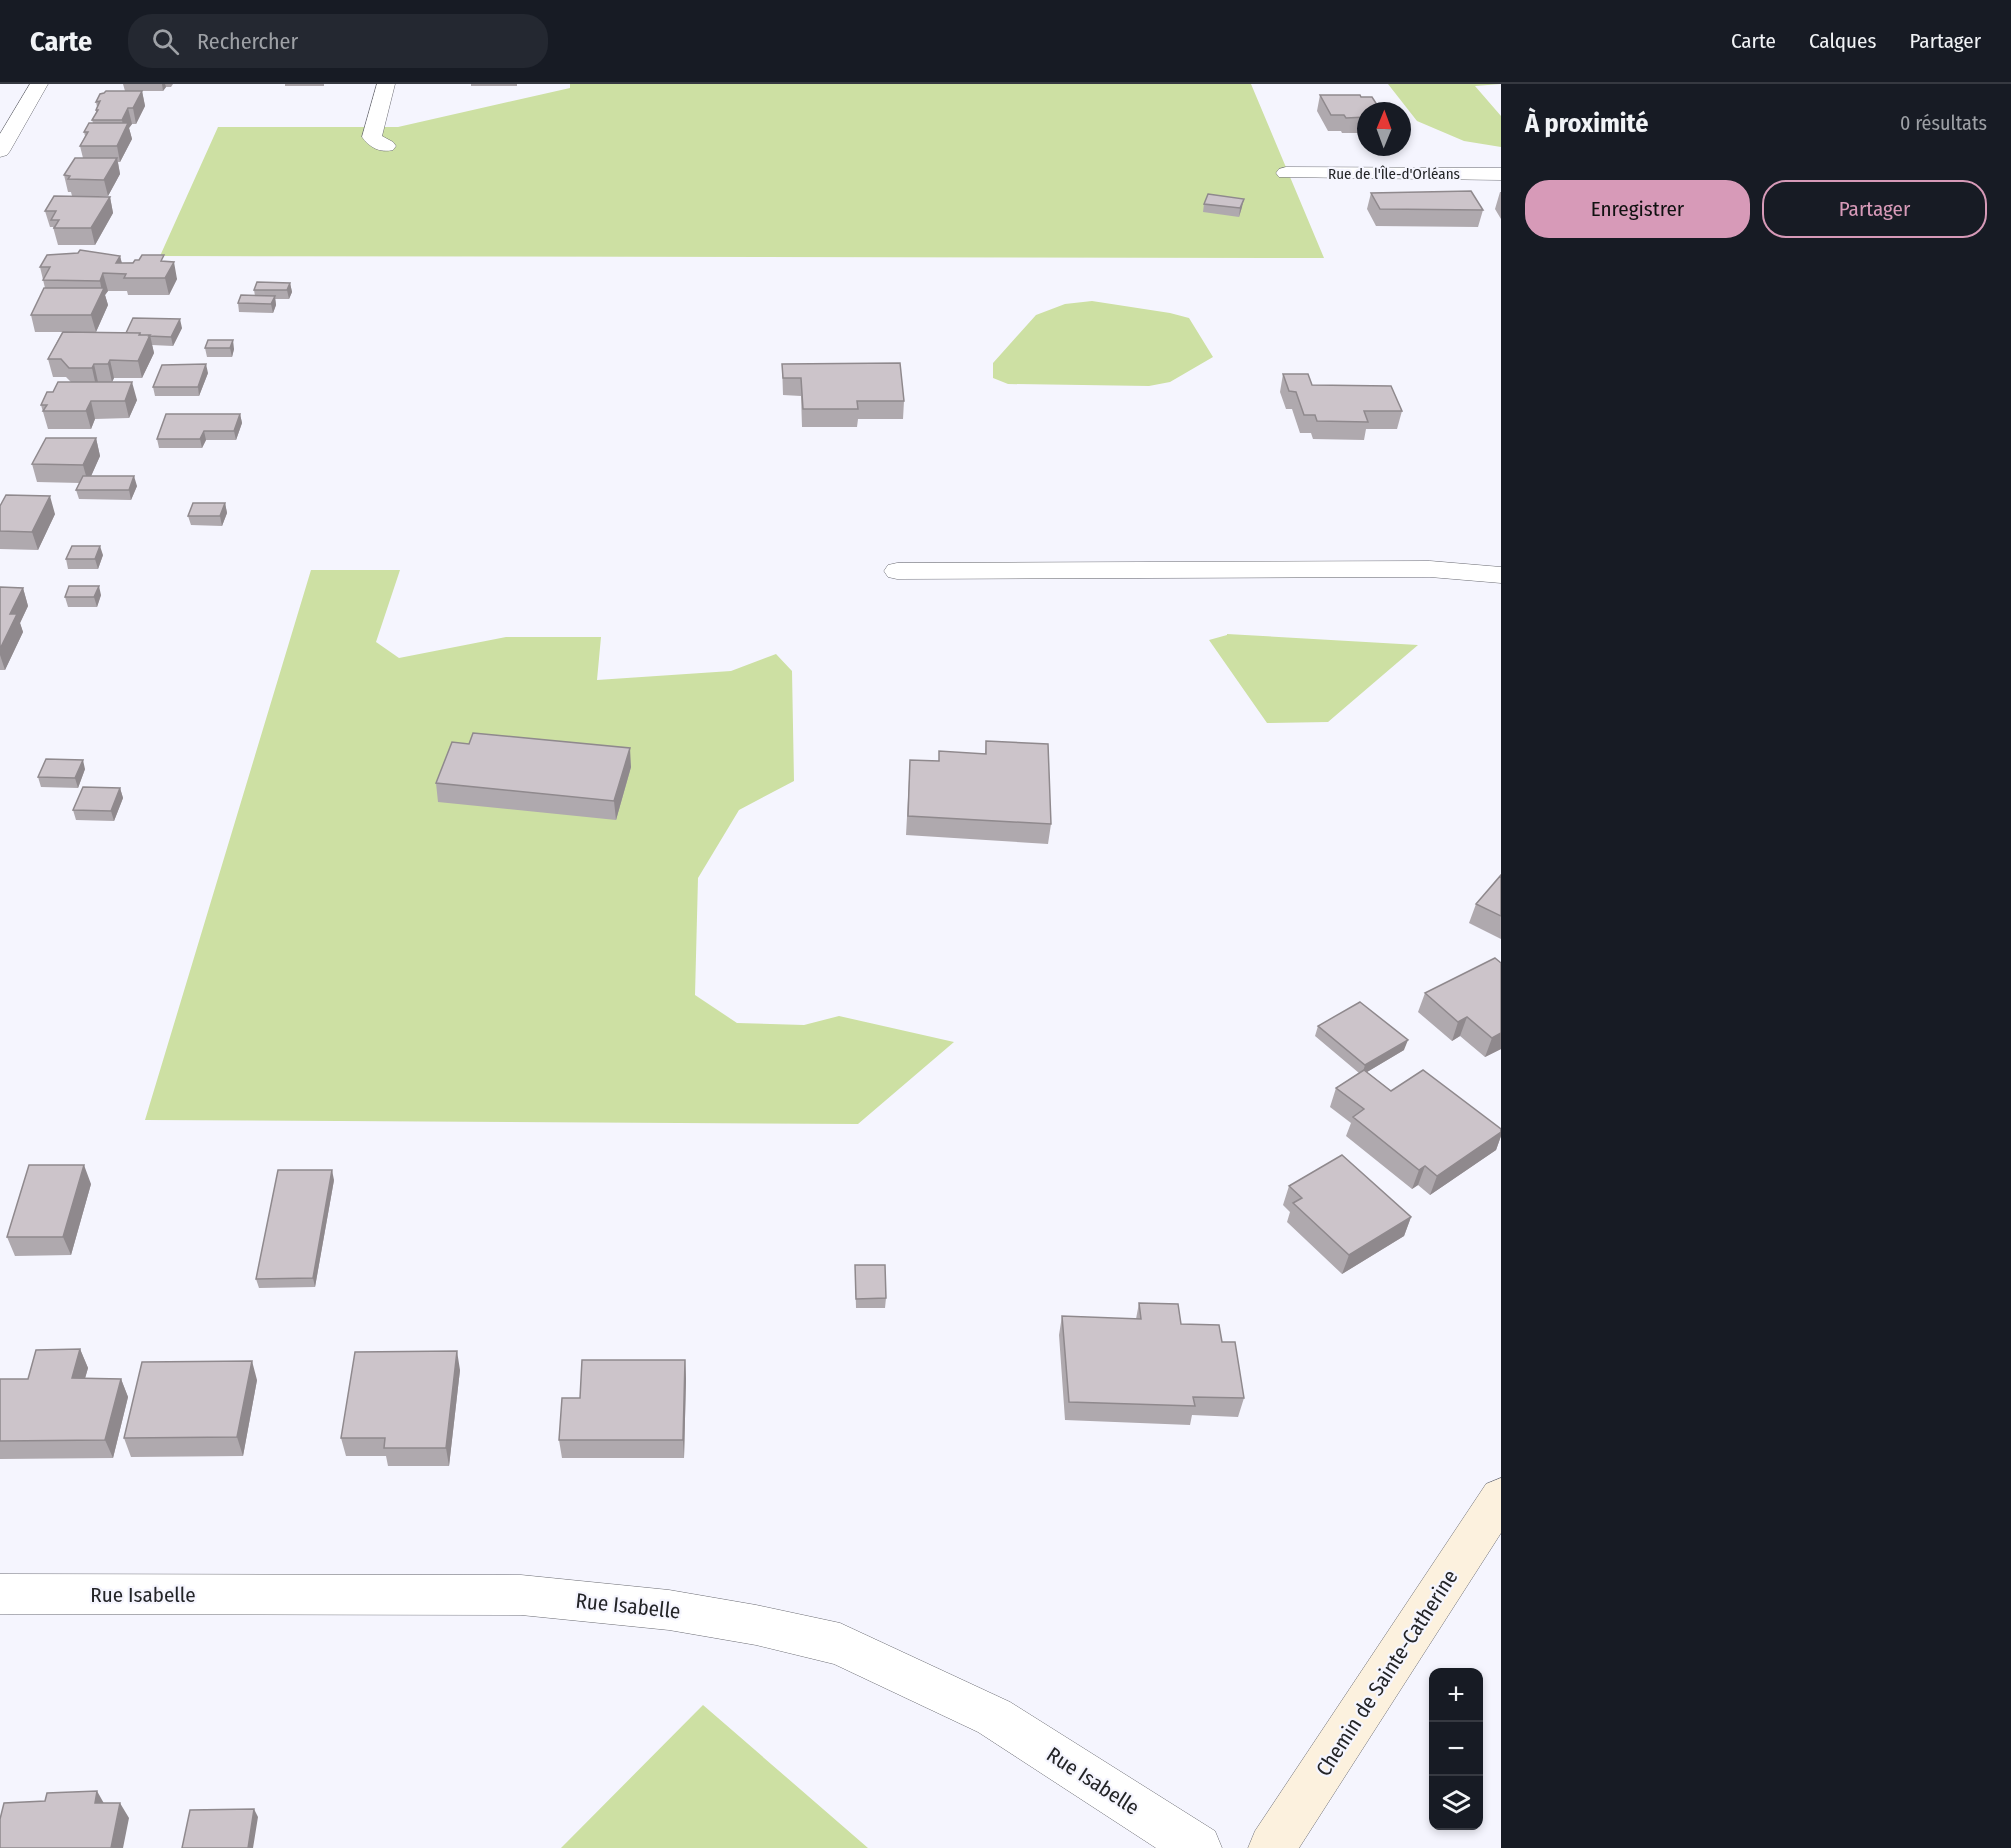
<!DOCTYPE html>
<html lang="fr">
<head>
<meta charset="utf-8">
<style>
  :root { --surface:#171b24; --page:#242831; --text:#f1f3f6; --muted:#9ea1a6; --line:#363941; --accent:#d79ab8 }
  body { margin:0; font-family:"Fira Sans Condensed",sans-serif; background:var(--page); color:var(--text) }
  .controls { position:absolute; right:18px; bottom:18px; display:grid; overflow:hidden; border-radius:12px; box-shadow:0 3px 9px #0003 }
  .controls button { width:54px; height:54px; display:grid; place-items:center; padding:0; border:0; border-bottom:2px solid var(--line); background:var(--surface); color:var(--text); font:30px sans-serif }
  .compass { position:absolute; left:1357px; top:18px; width:54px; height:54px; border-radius:50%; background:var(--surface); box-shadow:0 3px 9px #0003; rotate:1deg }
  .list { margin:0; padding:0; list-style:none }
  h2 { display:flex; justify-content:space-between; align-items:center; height:78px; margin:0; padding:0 24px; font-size:26px }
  h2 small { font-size:20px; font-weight:400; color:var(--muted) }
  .actions { display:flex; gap:12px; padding:18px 24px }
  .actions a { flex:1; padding:14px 0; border:2px solid var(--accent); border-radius:24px; text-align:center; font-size:21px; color:var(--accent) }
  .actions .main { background:var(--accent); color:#111 }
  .icon { flex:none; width:33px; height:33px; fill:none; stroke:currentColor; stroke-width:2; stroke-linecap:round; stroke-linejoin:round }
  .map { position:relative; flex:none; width:1501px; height:1764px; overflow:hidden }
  header { display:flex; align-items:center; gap:36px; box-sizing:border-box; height:84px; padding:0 30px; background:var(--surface); border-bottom:2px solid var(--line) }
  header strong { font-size:28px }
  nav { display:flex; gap:33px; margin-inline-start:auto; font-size:21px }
  .search { width:420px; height:54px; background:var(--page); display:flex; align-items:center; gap:15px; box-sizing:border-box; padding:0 21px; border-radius:24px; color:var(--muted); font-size:22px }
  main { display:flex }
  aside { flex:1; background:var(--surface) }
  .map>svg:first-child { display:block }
</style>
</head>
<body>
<header>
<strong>Carte</strong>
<div class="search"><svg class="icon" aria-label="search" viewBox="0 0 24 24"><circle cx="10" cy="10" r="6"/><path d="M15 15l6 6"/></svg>Rechercher</div>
<nav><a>Carte</a><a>Calques</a><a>Partager</a></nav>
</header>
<main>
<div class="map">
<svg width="1501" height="1764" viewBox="0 0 1501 1764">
  <rect width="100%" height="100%" fill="#f5f5fe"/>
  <path fill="#cde0a3" d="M570,0H1251L1324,174L160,172L218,43H398L570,4Z
    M1388,0H1501L1475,2L1501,32V63L1464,57L1417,37Z
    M1092,217L1170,229L1189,234L1213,273L1170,298L1149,302L1008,300L993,294V279L1036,231L1065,220Z
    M311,486H400L376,558L399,574L506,553H601L597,596L731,587L776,570L792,587L794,697L739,726L698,794L695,911L737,939L804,941L839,932L954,958L858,1040L145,1036Z
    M1227,551V550L1418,561L1328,638L1267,639L1209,556Z
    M703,1621L868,1764H561Z"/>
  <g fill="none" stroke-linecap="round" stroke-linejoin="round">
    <g stroke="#6b6c73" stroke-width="1">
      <path id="minor" d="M30,0H48L10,67L7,71L0,73V50Z
        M377,0H395L382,52L393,58L396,62L393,66C380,69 370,64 362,53Z
        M1286,83L1501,84V96L1279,93L1276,89L1279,85Z
        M1430,477L1501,483V499L1430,493L897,495L888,493L884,487L888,481L897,479Z
        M0,1490L521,1491L669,1506L756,1521L840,1539L1010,1618L1215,1747L1222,1764H1156L978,1648L834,1580L756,1561L669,1546L521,1531L0,1530Z"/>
    </g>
    <g stroke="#6b6c73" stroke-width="1">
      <path id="secondary" d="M1501,1394V1449L1299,1764H1248L1255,1747L1486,1400Z"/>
    </g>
    <use href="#minor" fill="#fff" fill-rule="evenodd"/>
    <use href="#secondary" fill="#fcf1de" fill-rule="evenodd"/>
  </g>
  <path fill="#afa9ae" d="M123,0H173L171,3H166L163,7H142L145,22L136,40H132L129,44L132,55L120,78H118L120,90L108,112H72L71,108H68L64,91L83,74L80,62L85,52L84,48L93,39L92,36L96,29V26L97,23L96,18L125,7Z
    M285,0H324V2H285Z
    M471,0H517V2H471Z
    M1320,11L1366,27V49H1342L1341,47H1328L1317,27Z
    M1500,108H1501V135L1495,125Z
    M1371,109L1483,126L1478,143L1376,142L1367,125Z
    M110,113L113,129L95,161H58L53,143H50L45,127Z
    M1204,120L1242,123L1239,133L1203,128Z
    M120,172L122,179L165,177L177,195L169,211H128L127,207H108L105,211L108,221L96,248L126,249L182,244L173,262L152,261L154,269L142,294H114L112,298H98L137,316L129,334L95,335L91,345H48L41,321L53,308L71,298L66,293H53L48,275L62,248H35L31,231L45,204L40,183Z
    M290,199L292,208L289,215H275L276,221L273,229L239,228L238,219L255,212L254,206Z
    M208,256L234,265L232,273H207L205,264Z
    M782,280L904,317L903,335H858L857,343H802L801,312L783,311Z
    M208,289L199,312H155L153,303Z
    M1283,290L1312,301L1402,327L1397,345H1366L1364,356L1313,355L1311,349H1300L1292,325H1286L1280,308Z
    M240,330L242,339L236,356H206L202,364H159L157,355Z
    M96,354L100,372L91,392L137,402L131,416L79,415L76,406L80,399L37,398L32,380Z
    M225,419L227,429L222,442L191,441L188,432Z
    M0,422L55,430L38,466L0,465Z
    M103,471L98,485H68L66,475Z
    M0,503L23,504L28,522L20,539L23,548L5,586H0Z
    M101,511L97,523H68L65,513Z
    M986,657L1051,740L1048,760L906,751L909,695L938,677L985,669Z
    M469,660L631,683L616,736L438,718L436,699Z
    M85,685L78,704L41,703L38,693Z
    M120,704L123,714L114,737L76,736L73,726Z
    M1501,791V855L1469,839L1476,820Z
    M1501,879V965L1485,973L1460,952L1452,957L1418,928L1425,909Z
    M1318,942L1404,966L1367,988L1391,1007L1501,1045V1052L1496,1066L1430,1111L1418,1101L1412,1105L1346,1052L1351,1039L1330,1023L1336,1004L1359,989L1315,952Z
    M334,1096L315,1203L259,1204L256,1195Z
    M91,1100L71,1171L15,1172L7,1153Z
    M1289,1102L1411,1133L1404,1152L1342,1190L1287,1138L1290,1128L1283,1121Z
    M855,1181L886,1214L885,1224H856Z
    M1139,1219L1181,1240L1222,1258L1244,1314L1238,1333L1192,1331L1190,1341L1065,1336L1059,1251L1062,1232L1136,1235Z
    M80,1265L88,1284L85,1294L121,1295L128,1313L113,1374L0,1375V1295H28Z
    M685,1276L686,1295L684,1374H562L559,1356L580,1314Z
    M460,1286L449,1382H388L386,1372H346L341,1354Z
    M257,1296L243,1372L131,1373L124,1354Z"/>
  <path fill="#8f898d" d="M162,0H165L166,3L163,7Z
    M142,7L145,22L136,40L133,24Z
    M128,24L132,40L129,44L132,55L120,78L117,62L124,47L122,36Z
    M117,74L120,90L108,112L104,96Z
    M110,113L113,129L95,161L91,144Z
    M1244,115L1242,123L1239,133L1240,124Z
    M120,172L124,189L116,179Z
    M174,178L177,195L169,211L165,194Z
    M103,189L108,207L105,211L108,221L96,248L91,231L102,208L100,197Z
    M290,199L292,208L289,215L287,206Z
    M275,212L276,221L273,229L271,220Z
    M180,235L182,244L173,262L171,253Z
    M140,249L150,251L154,269L142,294L138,277L139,251Z
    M233,256L234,265L232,273L230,264Z
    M110,276L114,294L112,298L108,280Z
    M94,280L98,298L96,302L92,284Z
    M206,280L208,289L199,312L198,303Z
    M132,298L137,316L129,334L125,317Z
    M91,317L95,335L91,345L86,327Z
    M240,330L242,339L236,356L234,347Z
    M204,347L206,356L202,364L200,355Z
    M96,354L100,372L88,399L83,381Z
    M134,392L137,402L131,416L129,406Z
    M50,412L55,430L38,466L32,448Z
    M225,419L227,429L222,442L220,432Z
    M100,462L103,471L98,485L95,475Z
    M99,502L101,511L97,523L94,513Z
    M23,504L28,522L20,539L23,548L5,586L0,571V565L10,530Z
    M630,664L631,683L616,736L614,717Z
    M83,676L85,685L78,704L75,694Z
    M120,704L123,714L114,737L111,727Z
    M1467,933L1460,952L1452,957L1458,938Z
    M1501,949V965L1485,973L1492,954Z
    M1408,956L1404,966L1362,991L1365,981Z
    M1501,1048V1052L1496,1066L1430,1111L1437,1092Z
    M84,1081L91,1100L71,1171L63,1153Z
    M1425,1082L1418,1101L1412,1105L1419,1086Z
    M332,1086L334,1096L315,1203L313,1194Z
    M1411,1133L1404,1152L1342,1190L1349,1171Z
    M80,1265L88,1284L80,1312L72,1294Z
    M457,1267L460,1286L449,1382L446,1364Z
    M685,1276L686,1295L684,1374L683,1356Z
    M252,1277L257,1296L243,1372L237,1353Z
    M121,1295L128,1313L113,1374L105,1356Z
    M97,1707L106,1723L95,1719Z
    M120,1719L129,1734L123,1764H111Z
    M254,1725L258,1733L253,1764H248Z"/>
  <path fill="#ccc4ca" stroke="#8f898d" stroke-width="1.5" d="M106,7H142L133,24H128L122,36H92L98,26H96L100,17L96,18L100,10L104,9Z
    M1320,11H1360L1361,13H1372L1381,27H1366V33L1346,34L1344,31H1331Z
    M89,39H128L117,62H80L88,48H84Z
    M75,74H117L104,96L68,95L70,92L64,91Z
    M1471,107L1483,126L1380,125L1371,109Z
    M1208,110L1244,115L1240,124L1204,120Z
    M54,112L110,113L91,144H54L59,136H51L56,127H45Z
    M80,166L120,172L116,179H133L135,176H139L142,171H164L161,177L174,178L165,194H124L126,190L103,189L100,197L43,196L50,183H40L47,171L78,169Z
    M257,198L290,199L287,206H254Z
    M44,204H104L91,231H31Z
    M241,211L275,212L271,220L238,219Z
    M133,234L180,235L171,253L149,252L150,251H140V249H126Z
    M63,248L140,249L139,251H150L138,277L110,276L108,280H94L92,284H69L61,275H48Z
    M208,256H233L230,264H205Z
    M900,279L904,317H857L858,325H803L801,294H783L782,280Z
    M206,280L198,303H153L162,281Z
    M1283,290H1308L1312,301L1391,302L1402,327H1364L1368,338L1317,337L1315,331H1304L1296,308L1289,307Z
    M58,298H132L125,317H91L86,327H43L47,321H41L47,308H53Z
    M166,330H240L234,347H204L200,355H157Z
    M46,354H96L83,381L32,380Z
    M83,392H134L129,406H76Z
    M6,411L50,412L32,448L0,447V422Z
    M193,419H225L220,432H188Z
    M72,462H100L95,475H66Z
    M69,502H99L94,513H65Z
    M0,503L23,504L10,530H17L0,565Z
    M473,649L630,664L614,717L436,699L452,658L469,660Z
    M986,657L1048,660L1051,740L908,732L910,676L939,677V667L986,670Z
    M46,675L83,676L75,694L38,693Z
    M83,703L120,704L111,727L73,726Z
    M1501,791V832L1476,820Z
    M1495,874L1501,879V949L1492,954L1467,933L1458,938L1425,909Z
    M1360,918L1408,956L1365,981L1318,942Z
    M1364,986L1391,1007L1423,986L1501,1045V1048L1437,1092L1425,1082L1419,1086L1353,1033L1364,1025L1336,1004Z
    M1342,1071L1411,1133L1349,1171L1293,1119L1302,1114L1289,1102Z
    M29,1081H84L63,1153H7Z
    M278,1086H332L313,1194L256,1195Z
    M855,1181H885L886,1214L856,1215Z
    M1139,1219L1178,1220L1181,1240L1219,1241L1222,1258H1235L1244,1314L1193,1313L1195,1322L1069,1318L1062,1232L1141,1235Z
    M80,1265L72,1294L121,1295L105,1356L0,1357V1295H28L36,1266Z
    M457,1267L446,1364H384L385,1354H341L355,1268Z
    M582,1276H685L683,1356H559L562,1314H580Z
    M252,1277L237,1353L124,1354L142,1278Z
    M97,1707L95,1719H120L111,1764H0V1735L4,1719L45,1717L47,1709Z
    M254,1725L248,1764H182L190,1726Z"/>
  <g text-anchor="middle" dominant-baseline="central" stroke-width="4.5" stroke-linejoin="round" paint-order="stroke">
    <g font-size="15" fill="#232427" stroke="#f5f5fe">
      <text x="1394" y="90">Rue de l'Île-d'Orléans</text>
    </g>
    <g font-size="21" fill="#232427" stroke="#f5f5fe">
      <text x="143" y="1511">Rue Isabelle</text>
      <text transform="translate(628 1522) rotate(6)">Rue Isabelle</text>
      <text transform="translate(1387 1589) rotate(-57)">Chemin de Sainte-Catherine</text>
      <text transform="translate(1093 1697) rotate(33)">Rue Isabelle</text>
    </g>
  </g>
</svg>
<div class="controls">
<button>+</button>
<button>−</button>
<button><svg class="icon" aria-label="layers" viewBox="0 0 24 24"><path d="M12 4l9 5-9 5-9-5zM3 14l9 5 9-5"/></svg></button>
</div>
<svg class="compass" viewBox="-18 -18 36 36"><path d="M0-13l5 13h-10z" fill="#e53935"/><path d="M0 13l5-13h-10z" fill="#9ea1a6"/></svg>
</div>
<aside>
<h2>À proximité<small>0 résultats</small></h2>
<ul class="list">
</ul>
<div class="actions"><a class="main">Enregistrer</a><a>Partager</a></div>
</aside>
</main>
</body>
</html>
